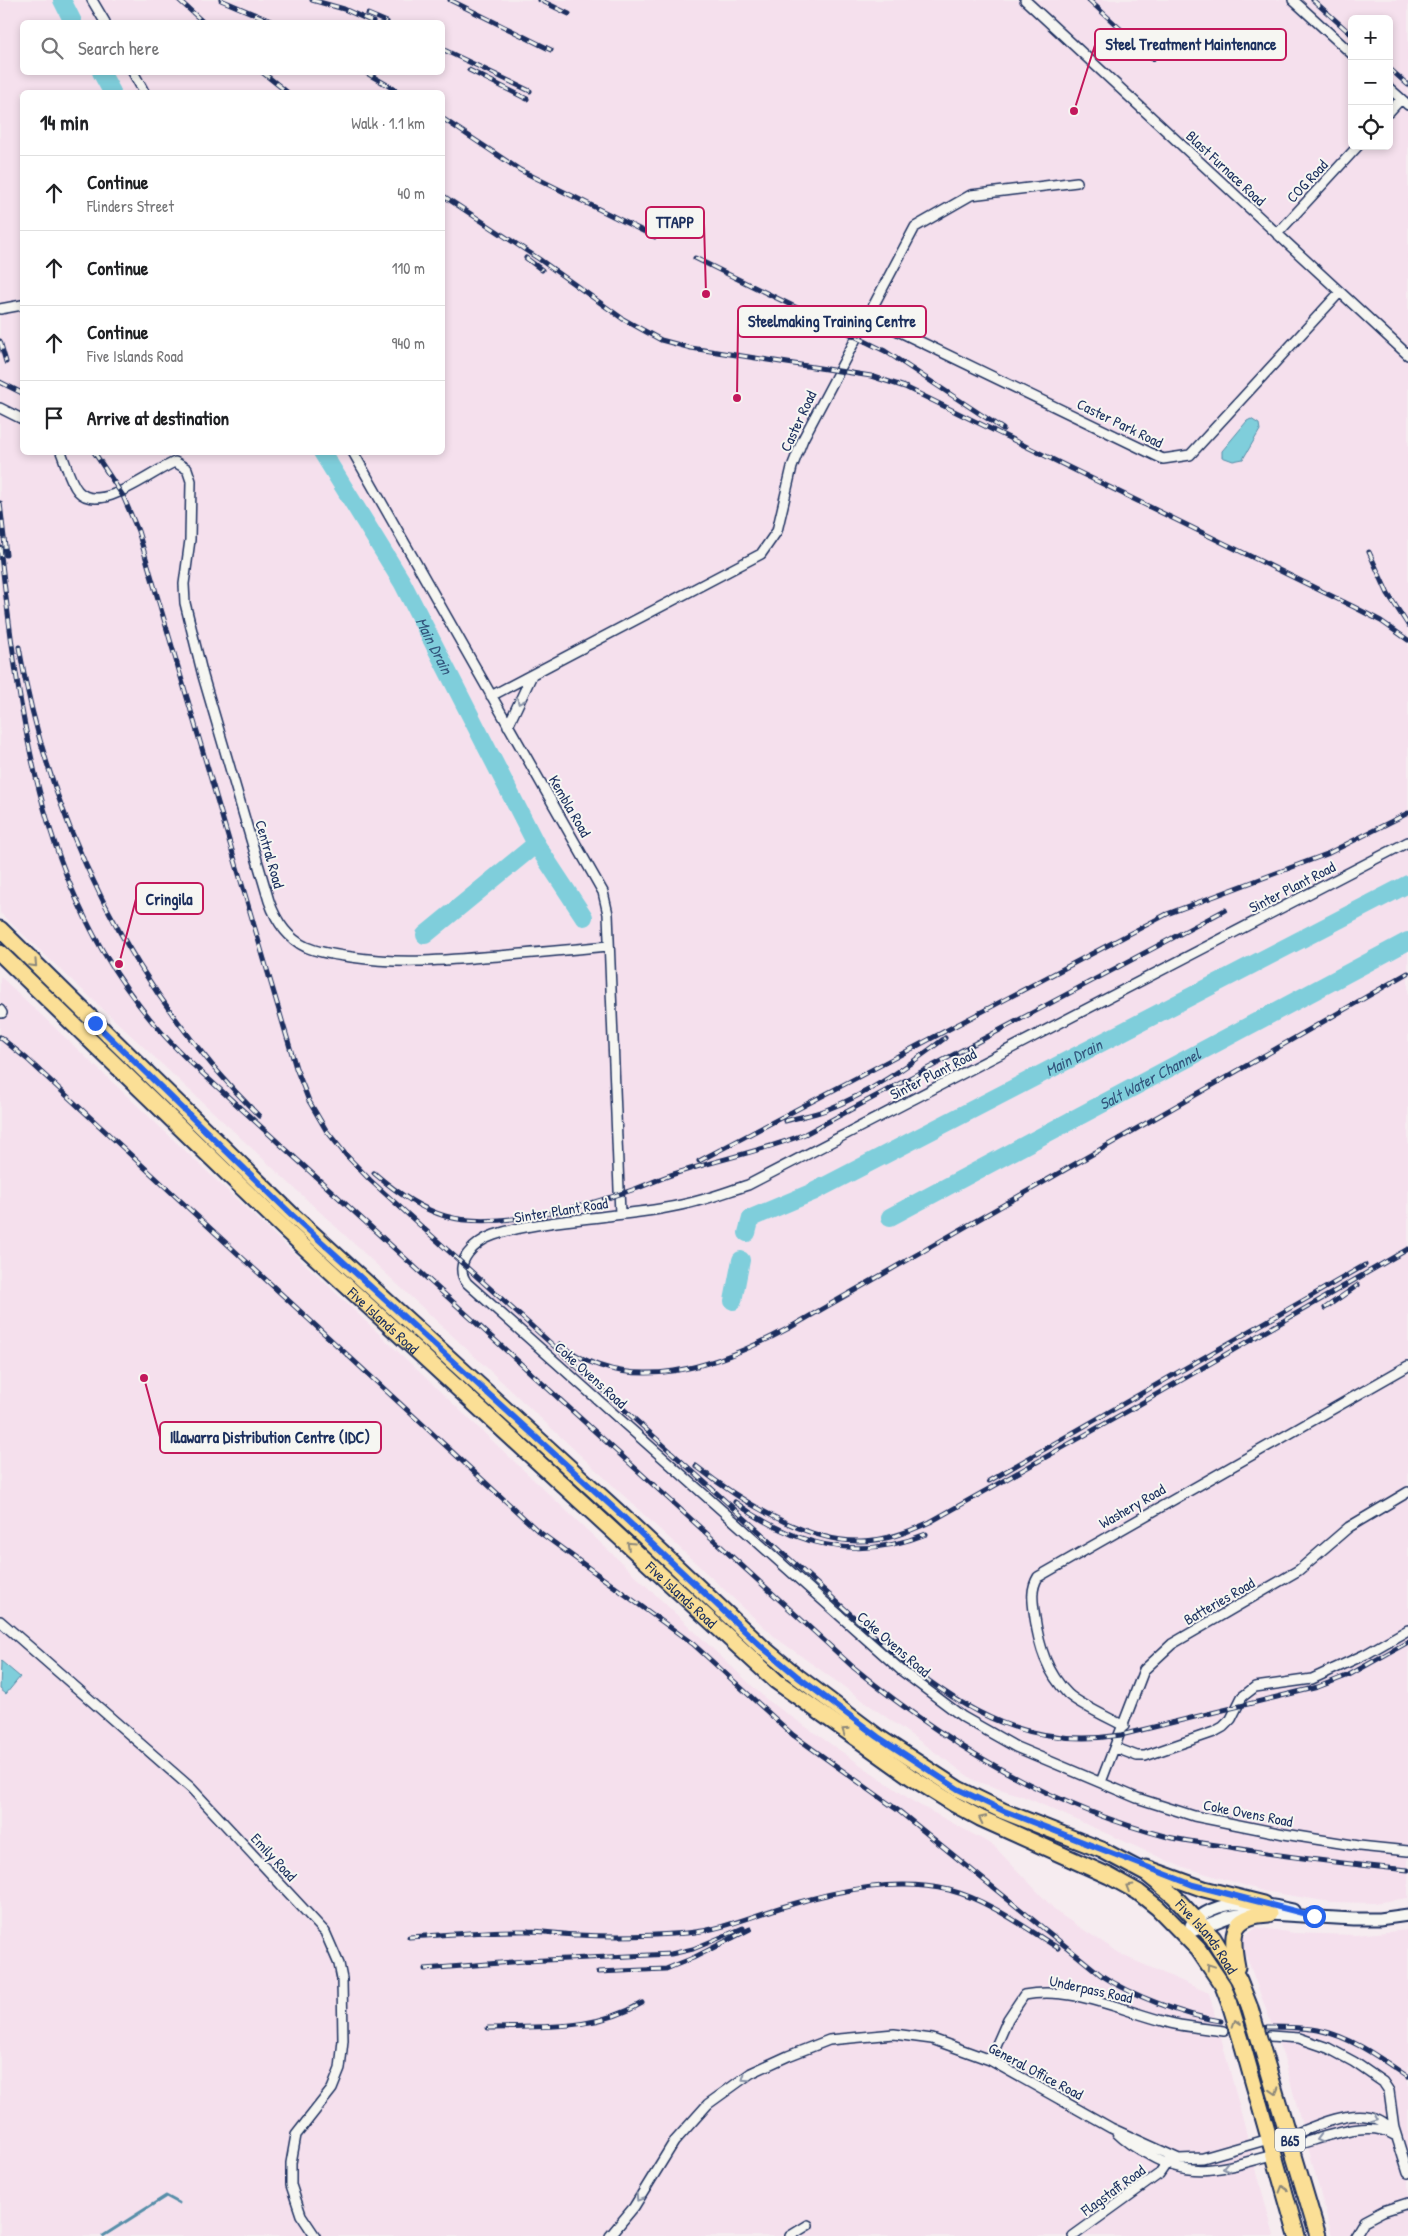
<!DOCTYPE html>
<html lang="en">
<head>
<meta charset="utf-8">
<style>
  :root { --surface:#fff; --page:#f6f6f6; --text:#202124; --muted:#757577; --line:#e0e0e0 }
  body { margin:0; font-family:"Patrick Hand",sans-serif; background:var(--page); color:var(--text) }
  .controls { position:absolute; right:15px; top:15px; display:grid; overflow:hidden; border-radius:8px; box-shadow:0 2px 8px #0003 }
  .controls button { width:45px; height:45px; display:grid; place-items:center; padding:0; border:0; border-bottom:1px solid var(--line); background:var(--surface); color:var(--text); font:25px sans-serif }
  .stop { position:absolute; width:15px; height:15px; margin:-11px; border:4px solid #2563eb; border-radius:50%; background:#fff }
  .stop.end { background:#2563eb; border-color:#fff; box-shadow:0 1px 5px #0008 }
  .list { margin:0; padding:0; list-style:none }
  h2 { display:flex; justify-content:space-between; align-items:center; height:65px; margin:0; padding:0 20px; font-size:21px }
  h2 small { font-size:16px; font-weight:400; color:var(--muted) }
  .list li { display:grid; grid-template-columns:32px 1fr auto; gap:15px; align-items:center; box-sizing:border-box; height:75px; padding:0 20px; border-top:1px solid var(--line) }
  .list b { display:block; font-size:19px; white-space:nowrap }
  .list p { margin:0; font-size:16px; white-space:nowrap; color:var(--muted) }
  .list em { font-size:16px; font-style:normal; color:var(--muted) }
  .icon { flex:none; width:28px; height:28px; fill:none; stroke:currentColor; stroke-width:2; stroke-linecap:round; stroke-linejoin:round }
  .map { position:relative; flex:none; width:1408px; height:2236px; overflow:hidden }
  .search { position:absolute; background:var(--surface); box-shadow:0 2px 8px #0003; left:20px; top:20px; width:425px; height:55px; display:flex; align-items:center; gap:12px; box-sizing:border-box; padding:0 18px; border-radius:8px; color:var(--muted); font-size:19px }
  .panel { position:absolute; background:var(--surface); box-shadow:0 2px 8px #0003; left:20px; top:90px; width:425px; height:365px; border-radius:8px }
  .map>svg:first-child { display:block }
</style>
</head>
<body>
<div class="map">
<svg width="1408" height="2236" viewBox="0 0 1408 2236">
  <rect width="100%" height="100%" fill="#f6ecf0"/>
  <filter id="ink" filterUnits="userSpaceOnUse"><feTurbulence type="fractalNoise" baseFrequency=".02" numOctaves="2"/><feDisplacementMap in="SourceGraphic" scale="10" xChannelSelector="R" yChannelSelector="G"/><feConvolveMatrix kernelMatrix="1 2 1 2 8 2 1 2 1" color-interpolation-filters="sRGB"/></filter>
  <g filter="url(#ink)">
    <path fill="#f5e0ed" fill-rule="evenodd" d="M0,0H1408V1898L1373,1903L1331,1902L1263,1891L1177,1865L1025,1797L975,1781L776,1638L0,913ZM1352,19H1389V146H1352ZM22,22H442V72H22ZM22,92H442V452H22Z
      M0,976L766,1699L914,1802L993,1845L1058,1913L1124,1956L1209,1993L1274,2236H0Z
      M1256,1927L1294,1933L1355,1935L1408,1930V2236H1332L1284,2058L1240,1939Z"/>
    <path fill="#7fcedb" stroke="#578ea9" d="M1251,419L1259,424L1260,430L1243,459L1233,461L1222,457V451L1247,421Z
      M1,1661L20,1677L6,1694L0,1689Z"/>
    <g fill="none" stroke-linecap="round" stroke-linejoin="round">
      <path stroke="#578ea9" stroke-width="3" d="M103,2236L166,2196L179,2203"/>
      <g stroke="#7fcedb" stroke-width="18">
        <path d="M62,0L73,22"/>
        <path d="M101,72L112,92"/>
        <path id="s1" d="M322,452L402,582L536,844L584,917"/>
        <path d="M425,935L536,844"/>
        <path id="s2" d="M890,1217L1408,941"/>
        <path id="s3" d="M747,1233L751,1218L813,1192L1408,884"/>
        <path d="M733,1301L741,1260"/>
      </g>
      <g stroke="#1b2f5e" stroke-width="12">
        <path id="minor" d="M92,0L105,22
          M1025,0L1408,355
          M1293,0L1352,54
          M133,72L144,92
          M1389,88L1408,105
          M1389,112L1401,99
          M1277,234L1358,146
          M0,309L22,305
          M867,316L1163,459L1190,455L1340,292
          M0,408L22,419
          M61,452C66,464 70,482 78,491C100,515 152,471 175,462L187,469L191,481L190,540L184,584L185,603L203,676L269,901C276,921 287,938 306,947C320,953 336,955 351,957C397,964 437,961 483,957C525,954 567,950 608,946
          M353,452L603,892L608,914L620,1214
          M491,696L761,554L777,531L792,467L803,439L915,227L971,195L1077,182
          M508,726L532,675
          M1408,842L748,1185C732,1190 716,1196 701,1200C670,1209 638,1212 607,1216C570,1221 530,1223 494,1235C476,1241 451,1263 467,1283L902,1671L963,1717L1016,1747L1137,1798L1194,1816L1284,1834L1359,1846L1408,1851
          M0,1010L2,1013
          M0,1621L191,1788L325,1932L339,1964L342,1979L343,2040L340,2069L332,2089L296,2135L291,2163V2185L301,2215L315,2236
          M1124,1726C1111,1719 1077,1703 1068,1694C1047,1673 1039,1646 1035,1618C1033,1603 1030,1590 1038,1577L1408,1366
          M1116,1748L1137,1756H1145L1214,1732L1223,1727L1231,1719L1242,1697L1255,1687L1312,1679L1366,1654L1408,1630
          M1101,1782L1144,1670L1172,1644L1299,1570L1349,1527L1408,1492
          M1270,2036L1299,2038L1328,2048L1354,2062L1383,2082L1389,2091L1394,2128L1408,2173
          M990,2060L1008,2019L1024,1995C1071,1986 1118,2009 1163,2021C1182,2027 1204,2028 1224,2031
          M1117,2133C1126,2142 1137,2149 1149,2155C1194,2181 1227,2167 1273,2155
          M1289,2136C1321,2125 1367,2098 1394,2132
          M1292,2146C1321,2139 1367,2118 1394,2135
          M610,2236L634,2207L674,2142L708,2104L751,2073L788,2056L829,2040L894,2034L932,2039L990,2060L1111,2128L1179,2159L1203,2158L1269,2139
          M790,2236L808,2225
          M1073,2236L1159,2174L1168,2161
          M1355,2236L1364,2221L1383,2211L1408,2203"/>
      </g>
      <g stroke="#1b2f5e" stroke-width="15">
        <path id="tertiary" d="M1191,1925C1216,1896 1260,1902 1293,1910
          M1184,1934L1228,1917L1250,1913L1353,1919H1379L1408,1915"/>
      </g>
      <g stroke="#1b2f5e" stroke-width="19">
        <g id="primary">
          <path id="s4" d="M0,929L292,1215L617,1511L762,1647L798,1677L878,1737L958,1789L1003,1811L1102,1850L1147,1874L1174,1896L1213,1938L1239,1980L1250,2008"/>
          <path id="s5" d="M0,953L287,1231L776,1681L911,1777L954,1804L980,1818L1109,1876L1138,1892L1158,1908L1198,1949L1223,1986L1230,2004"/>
          <path d="M1146,1868L1204,1889L1264,1904"/>
          <path d="M1237,1967C1231,1935 1229,1916 1269,1914"/>
          <path d="M1242,2043L1297,2236"/>
          <path d="M1261,2045L1318,2236"/>
        </g>
      </g>
      <use href="#minor" stroke="#f6f6f2" stroke-width="9"/>
      <use href="#tertiary" stroke="#f6f6f2" stroke-width="11"/>
      <use href="#primary" stroke="#fbdf96" stroke-width="15"/>
      <g stroke="#1b2f5e" stroke-width="5">
        <path id="rail" d="M179,0L203,22
          M221,0L273,22
          M312,0L344,9L373,22
          M450,0L551,50
          M540,0L569,14
          M1089,0L1153,59
          M1313,0L1352,35
          M368,14L387,22
          M442,49L530,91
          M1389,68L1408,85
          M469,70L527,99
          M262,72L287,92
          M365,72L399,92
          M442,118L520,170L655,237
          M442,195L539,259L623,319L661,340L691,348L871,376L905,387L1354,607L1381,621L1408,640
          M526,258L542,270
          M695,258L885,351L1003,429
          M0,341L6,362
          M0,382L22,393
          M94,452L123,496L138,531L296,1068L309,1101L326,1130L346,1155L370,1180L898,1657C966,1713 1030,1749 1121,1735L1318,1687L1349,1675L1408,1642
          M0,503L6,555
          M0,547C22,738 44,922 190,1062L853,1667C945,1743 1051,1807 1168,1837C1190,1842 1213,1844 1235,1848C1292,1858 1350,1864 1408,1870
          M1369,552L1388,594L1408,625
          M19,647C49,823 132,989 259,1116
          M0,1037L27,1059L538,1531L693,1644L793,1735L899,1811L1101,1975C1131,1995 1185,2016 1221,2021
          M785,1121C798,1117 813,1115 826,1110C870,1093 908,1066 945,1038
          M699,1161L1167,914L1327,854L1408,813
          M374,1173C395,1191 418,1208 445,1216C497,1231 584,1207 635,1189C649,1184 663,1177 677,1173C720,1159 763,1151 805,1134L1225,910
          M1325,1308L1358,1285
          M560,1344C630,1399 718,1366 789,1328L1408,973
          M696,1466C738,1499 806,1543 861,1541C885,1541 908,1532 930,1522L1133,1408L1408,1249
          M989,1481L1365,1265
          M735,1502C793,1545 858,1562 926,1534
          M409,1937C449,1935 489,1930 529,1931C545,1931 562,1935 578,1935C614,1937 651,1936 687,1933C723,1930 754,1915 789,1905C839,1890 897,1878 949,1890C988,1900 1024,1927 1058,1948
          M425,1969L525,1961L671,1954L693,1949L743,1928
          M598,1972L666,1969L693,1958L750,1929
          M1267,2027C1284,2027 1301,2027 1318,2030C1352,2037 1380,2058 1408,2077
          M488,2028C540,2026 596,2031 642,2003"/>
      </g>
      <use href="#rail" stroke="#f6f6f2" stroke-width="3" stroke-dasharray="9" stroke-linecap="butt"/>
      <g stroke="#1b2f5e" stroke-width="19" stroke-linecap="butt">
        <path id="primary-bridge" d="M1230,2004L1242,2043
          M1250,2008L1261,2045"/>
      </g>
      <use href="#primary-bridge" stroke="#fbdf96" stroke-width="15"/>
    </g>
    <defs><path id="oneway-chevron" d="M-2-3.5L2.5 0L-2 3.5" fill="none" stroke-width="1.6" stroke-linecap="round" stroke-linejoin="round" transform="scale(1.25)"/></defs>
    <g stroke="#8892a8">
      <use href="#oneway-chevron" transform="translate(520 701) rotate(114)"/>
      <use href="#oneway-chevron" transform="translate(745 2078) rotate(145)"/>
      <use href="#oneway-chevron" transform="translate(1375 2118) rotate(22)"/>
      <use href="#oneway-chevron" transform="translate(1320 2139) rotate(165)"/>
      <use href="#oneway-chevron" transform="translate(1226 2167) rotate(168)"/>
      <use href="#oneway-chevron" transform="translate(639 2198) rotate(122)"/>
    </g>
    <g stroke="#8b877a">
      <use href="#oneway-chevron" transform="translate(34 964) rotate(46)"/>
      <use href="#oneway-chevron" transform="translate(630 1545) rotate(-137)"/>
      <use href="#oneway-chevron" transform="translate(845 1731) rotate(-145)"/>
      <use href="#oneway-chevron" transform="translate(982 1819) rotate(-154)"/>
      <use href="#oneway-chevron" transform="translate(1129 1887) rotate(-149)"/>
      <use href="#oneway-chevron" transform="translate(1210 1967) rotate(-124)"/>
      <use href="#oneway-chevron" transform="translate(1236 2023) rotate(-108)"/>
      <use href="#oneway-chevron" transform="translate(1275 2091) rotate(73)"/>
      <use href="#oneway-chevron" transform="translate(1283 2189) rotate(-106)"/>
    </g>
  </g>
  <g fill="none" stroke-linecap="round" stroke-linejoin="round" filter="url(#ink)">
    <path stroke="#2563eb" stroke-width="6" d="M95,1023L292,1215L617,1511L762,1647L798,1677L878,1737L958,1789L1004,1811L1193,1885L1314,1916"/>
  </g>
  <g text-anchor="middle" dominant-baseline="central" stroke-width="4" stroke-linejoin="round" paint-order="stroke">
    <rect fill="#f6f6f2" stroke="#5d6b8a" stroke-width="1" x="1275" y="2128.5" width="30" height="23" rx="4"/>
    <g font-size="14" font-weight="bold" fill="#1b2f5e">
      <text x="1290" y="2140">B65</text>
    </g>
    <g font-size="15" fill="#1b2f5e" stroke="#f6f6f2">
      <text transform="translate(1226 168) rotate(43)">Blast Furnace Road</text>
      <text transform="translate(1307 181) rotate(-47)">COG Road</text>
      <text transform="translate(798 421) rotate(-65)">Caster Road</text>
      <text transform="translate(1120 423) rotate(26)">Caster Park Road</text>
      <text transform="translate(570 806) rotate(60)">Kembla Road</text>
      <text transform="translate(270 854) rotate(74)">Central Road</text>
      <text transform="translate(1292 887) rotate(-27)">Sinter Plant Road</text>
      <text transform="translate(933 1074) rotate(-27)">Sinter Plant Road</text>
      <text transform="translate(561 1210) rotate(-9)">Sinter Plant Road</text>
      <text stroke="none"><textPath href="#s5" startOffset="531">Five Islands Road</textPath></text>
      <text transform="translate(591 1375) rotate(42)">Coke Ovens Road</text>
      <text transform="translate(1132 1506) rotate(-30)">Washery Road</text>
      <text stroke="none"><textPath href="#s5" startOffset="936">Five Islands Road</textPath></text>
      <text transform="translate(1219 1601) rotate(-30)">Batteries Road</text>
      <text transform="translate(894 1644) rotate(41)">Coke Ovens Road</text>
      <text transform="translate(1248 1813) rotate(11)">Coke Ovens Road</text>
      <text transform="translate(274 1857) rotate(47)">Emily Road</text>
      <text stroke="none"><textPath href="#s4" startOffset="1584">Five Islands Road</textPath></text>
      <text transform="translate(1091 1989) rotate(12)">Underpass Road</text>
      <text transform="translate(1036 2071) rotate(28)">General Office Road</text>
      <text transform="translate(1113 2190) rotate(-36)">Flagstaff Road</text>
    </g>
    <g font-size="16" font-style="italic" fill="#34577d" stroke="#f6f6f2">
      <text stroke="none"><textPath href="#s1" startOffset="224">Main Drain</textPath></text>
      <text stroke="none"><textPath href="#s3" startOffset="376">Main Drain</textPath></text>
      <text stroke="none"><textPath href="#s2" startOffset="294">Salt Water Channel</textPath></text>
    </g>
  </g>
  <path fill="none" stroke="#c2185b" stroke-width="2" d="M1074 111L1095 45M706 294L704 223M737 398L738 321M119 964L136 899M144 1378L160 1437"/>
  <g fill="#c2185b" stroke="#f6f6f2" stroke-width="2">
    <circle cx="1074" cy="111" r="5"/>
    <circle cx="706" cy="294" r="5"/>
    <circle cx="737" cy="398" r="5"/>
    <circle cx="119" cy="964" r="5"/>
    <circle cx="144" cy="1378" r="5"/>
  </g>
  <g fill="#f6f6f2" stroke="#c2185b" stroke-width="2">
    <rect x="1095" y="29" width="191" height="31" rx="5"/>
    <rect x="646" y="207" width="58" height="31" rx="5"/>
    <rect x="738" y="306" width="188" height="31" rx="5"/>
    <rect x="136" y="883" width="67" height="31" rx="5"/>
    <rect x="160" y="1422" width="221" height="31" rx="5"/>
  </g>
  <g font-size="16" text-anchor="middle" font-weight="bold" fill="#1b2f5e">
    <text x="1191" y="50">Steel Treatment Maintenance</text>
    <text x="675" y="228">TTAPP</text>
    <text x="832" y="327">Steelmaking Training Centre</text>
    <text x="169" y="905">Cringila</text>
    <text x="270" y="1443">Illawarra Distribution Centre (IDC)</text>
  </g>
</svg>
<div class="controls">
<button>+</button>
<button>−</button>
<button><svg class="icon" aria-label="locate" viewBox="0 0 24 24"><circle cx="12" cy="12" r="6"/><path d="M12 2v4M12 18v4M2 12h4M18 12h4"/></svg></button>
</div>
<div class="stop" style="left:1314px;top:1916px"></div>
<div class="stop end" style="left:95px;top:1023px"></div>
<div class="search"><svg class="icon" aria-label="search" viewBox="0 0 24 24"><circle cx="10" cy="10" r="6"/><path d="M15 15l6 6"/></svg>Search here</div>
<section class="panel">
<h2>14 min<small>Walk · 1.1 km</small></h2>
<ul class="list">
<li><svg class="icon" aria-label="ahead" viewBox="0 0 24 24"><path d="M12 20V5M6 11l6-6 6 6"/></svg><div><b>Continue</b><p>Flinders Street</p></div><em>40 m</em></li>
<li><svg class="icon" aria-label="ahead" viewBox="0 0 24 24"><path d="M12 20V5M6 11l6-6 6 6"/></svg><div><b>Continue</b></div><em>110 m</em></li>
<li><svg class="icon" aria-label="ahead" viewBox="0 0 24 24"><path d="M12 20V5M6 11l6-6 6 6"/></svg><div><b>Continue</b><p>Five Islands Road</p></div><em>940 m</em></li>
<li><svg class="icon" aria-label="arrive" viewBox="0 0 24 24"><path d="M6 21V4h12l-3 4 3 4H6"/></svg><div><b>Arrive at destination</b></div></li>
</ul>
</section>
</div>
</body>
</html>
